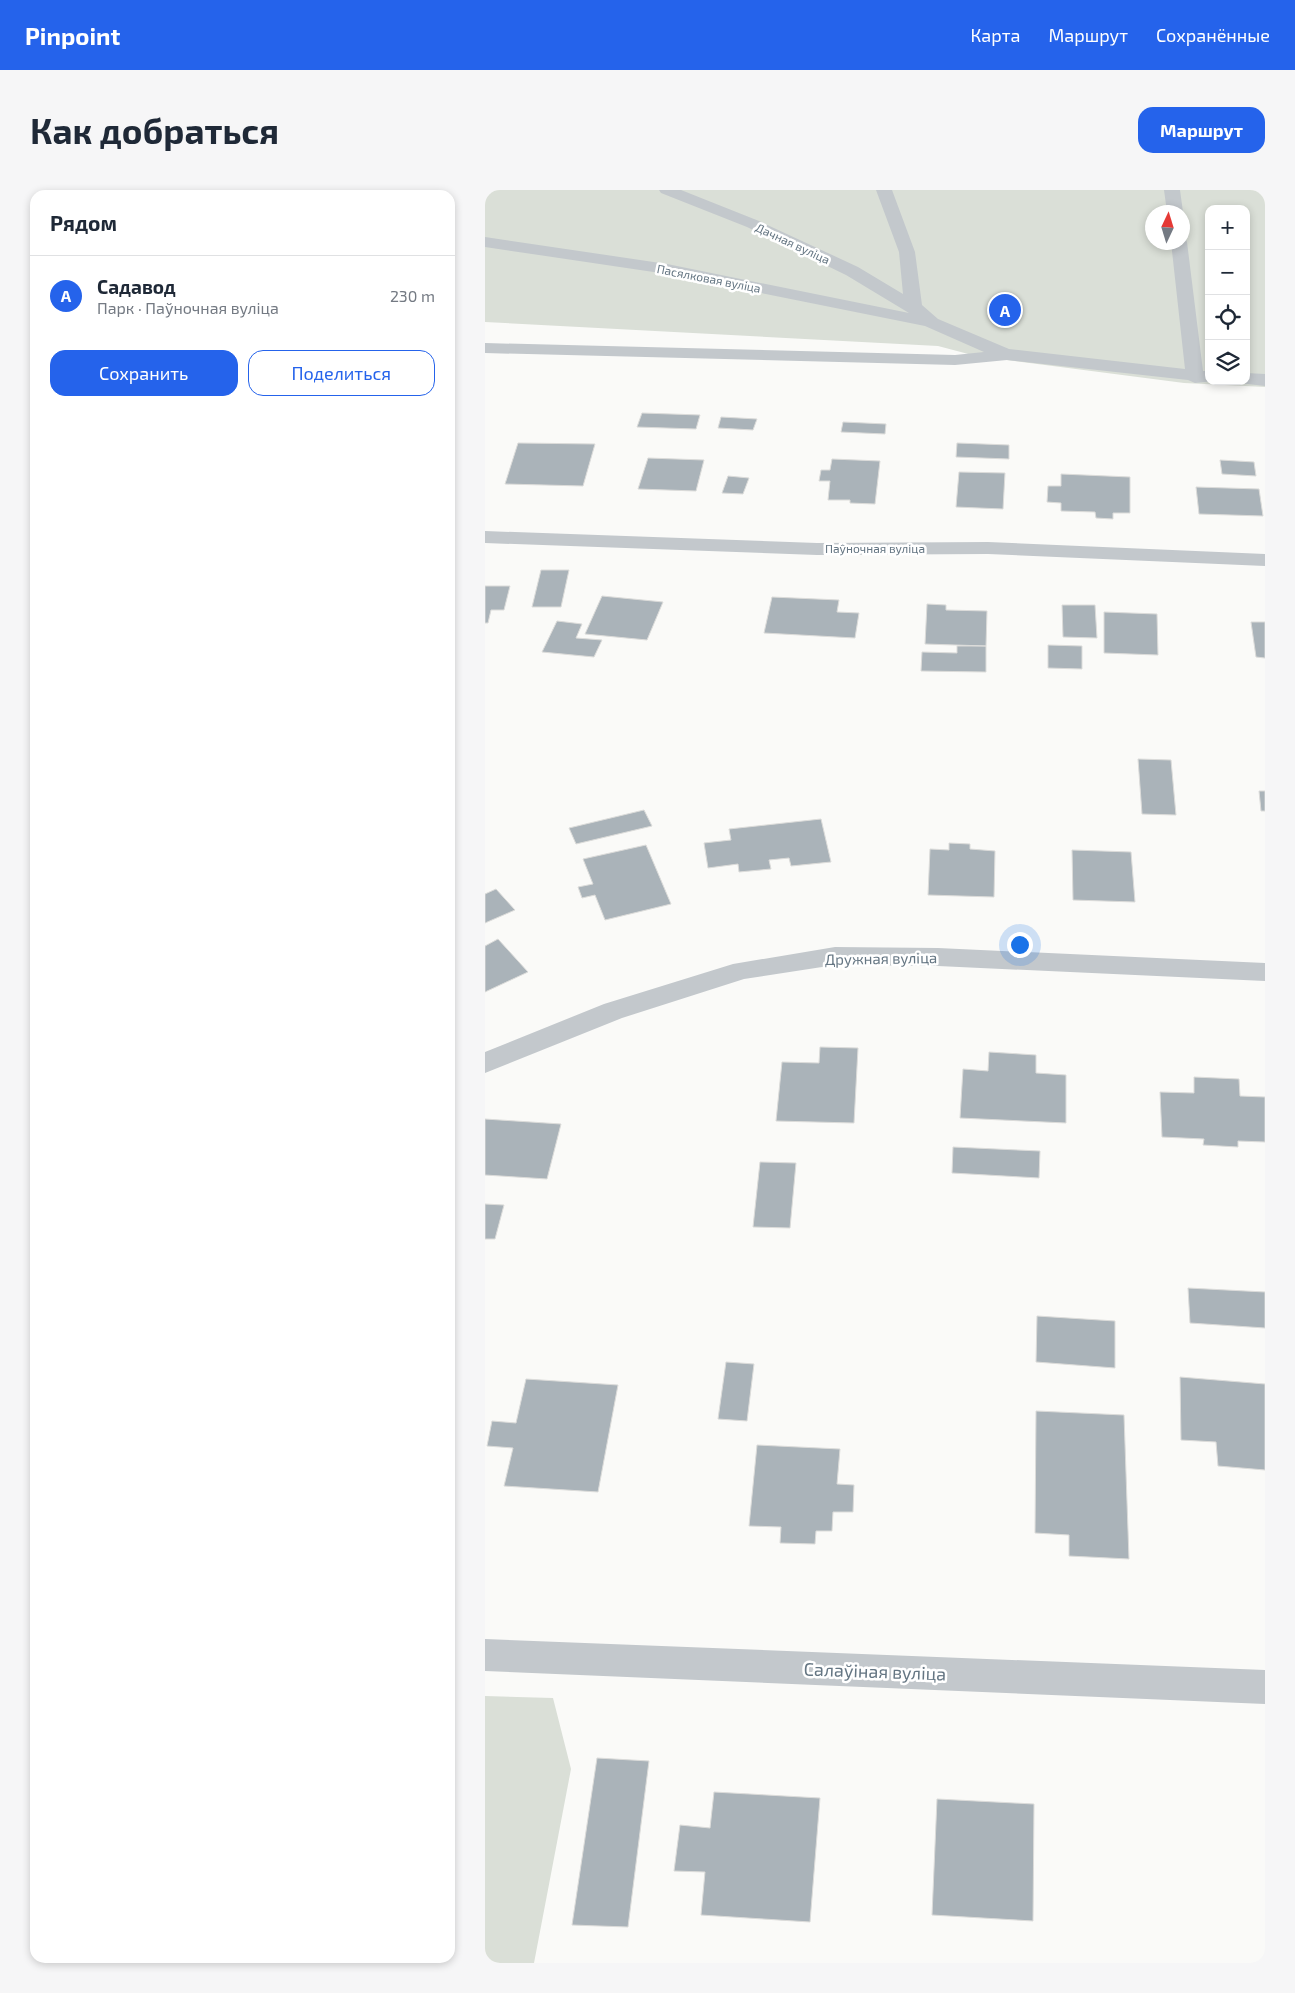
<!DOCTYPE html>
<html lang="ru">
<head>
<meta charset="utf-8">
<style>
  :root { --surface:#fff; --page:#f6f6f7; --text:#1f2937; --muted:#747a83; --line:#e0e1e3; --accent:#2563eb }
  body { margin:0; font-family:"Exo 2",sans-serif; background:var(--page); color:var(--text) }
  .controls { position:absolute; right:15px; top:15px; display:grid; overflow:hidden; border-radius:10px; box-shadow:0 2px 8px #0003 }
  .controls button { width:45px; height:45px; display:grid; place-items:center; padding:0; border:0; border-bottom:1px solid var(--line); background:var(--surface); color:var(--text); font:25px sans-serif }
  .compass { position:absolute; left:660px; top:15px; width:45px; height:45px; border-radius:50%; background:var(--surface); box-shadow:0 2px 8px #0003; rotate:4deg }
  .you { position:absolute; left:534px; top:754px; width:18px; height:18px; margin:-12px; border:4px solid #fff; border-radius:50%; background:#1a73e8; box-shadow:0 0 0 8px #1a73e833 }
  .badge { display:grid; place-items:center; width:32px; height:32px; border-radius:50%; background:var(--accent); color:#fff; font-size:16px; font-weight:700 }
  .pin { position:absolute; translate:-50% -50%; border:2px solid #fff; box-shadow:0 1px 5px #0006 }
  .list { margin:0; padding:0; list-style:none }
  h2 { display:flex; justify-content:space-between; align-items:center; height:65px; margin:0; padding:0 20px; font-size:21px }
  h2 small { font-size:16px; font-weight:400; color:var(--muted) }
  .list li { display:grid; grid-template-columns:32px 1fr auto; gap:15px; align-items:center; box-sizing:border-box; height:80px; padding:0 20px; border-top:1px solid var(--line) }
  .list b { display:block; font-size:19px; white-space:nowrap }
  .list p { margin:0; font-size:16px; white-space:nowrap; color:var(--muted) }
  .list em { font-size:16px; font-style:normal; color:var(--muted) }
  .actions { display:flex; gap:10px; padding:15px 20px }
  .actions a { flex:1; padding:11px 0; border:1px solid var(--accent); border-radius:15px; text-align:center; font-size:18px; color:var(--accent) }
  .actions .main { background:var(--accent); color:#fff }
  .icon { flex:none; width:28px; height:28px; fill:none; stroke:currentColor; stroke-width:2; stroke-linecap:round; stroke-linejoin:round }
  .map { position:relative; flex:none; width:780px; height:1773px; overflow:hidden; border-radius:15px }
  header { display:flex; align-items:center; gap:30px; box-sizing:border-box; height:70px; padding:0 25px; background:var(--accent); color:#fff }
  header strong { font-size:24px }
  nav { display:flex; gap:28px; margin-inline-start:auto; font-size:18px }
  .intro { display:flex; align-items:center; justify-content:space-between; box-sizing:border-box; height:120px; padding:0 30px }
  h1 { margin:0; font-size:35px }
  .button { padding:12px 22px; border-radius:15px; background:var(--accent); color:#fff; font-size:18px; font-weight:700 }
  main { display:flex; gap:30px; padding:0 30px }
  aside { flex:1; background:var(--surface); border-radius:15px; box-shadow:0 2px 8px #0003 }
  .map>svg:first-child { display:block }
</style>
</head>
<body>
<header>
<strong>Pinpoint</strong>
<nav><a>Карта</a><a>Маршрут</a><a>Сохранённые</a></nav>
</header>
<div class="intro"><h1>Как добраться</h1><a class="button">Маршрут</a></div>
<main>
<aside>
<h2>Рядом<small></small></h2>
<ul class="list">
<li><span class="badge">A</span><div><b>Садавод</b><p>Парк · Паўночная вуліца</p></div><em>230 m</em></li>
</ul>
<div class="actions"><a class="main">Сохранить</a><a>Поделиться</a></div>
</aside>
<div class="map">
<svg width="780" height="1773" viewBox="0 0 780 1773">
  <rect width="100%" height="100%" fill="#fafaf8"/>
  <path fill="#dadfd7" fill-rule="evenodd" d="M0,0H780V197L699,193L491,166L453,156L0,132ZM724,19H761V191H724ZM668,22H698V52H668Z
    M0,1506L68,1508L86,1579L49,1773H0Z"/>
  <path fill="#aab3b9" stroke="#dcdcda" d="M157,223L215,225L211,239L152,237Z
    M236,227L272,229L268,240L233,238Z
    M358,232L401,234L400,244L356,242Z
    M33,253L110,254L98,296L20,294Z
    M472,253L524,255V269L471,267Z
    M163,268L219,270L211,301L153,299Z
    M347,269L395,271L390,314L365,313V310H343L345,291H334L336,280H345Z
    M735,270L769,272L771,286L737,284Z
    M474,282L520,283L518,319L471,317Z
    M576,284L645,287V323H628V329L611,328L610,322L576,321V313L562,312L563,296H576Z
    M243,286L264,288L258,304L237,303Z
    M711,297L774,299L778,326L714,324Z
    M56,380H84L76,417H47Z
    M0,396H25L19,420H6L3,433H0Z
    M117,406L178,412L162,450L100,444Z
    M287,407L354,410L352,422L374,423L370,448L279,443Z
    M442,414L461,415V420L502,421L501,456L440,454Z
    M577,415H610L612,448L578,447Z
    M619,422L672,424L673,465L619,463Z
    M72,431L97,434L91,448L117,450L109,467L57,462Z
    M766,432H780V468L771,467Z
    M563,455L597,456V479L563,478Z
    M472,456H501V482L436,481L437,462L472,463Z
    M653,569L686,570L691,625L657,624Z
    M774,601H780V621H776Z
    M159,620L167,636L91,654L84,638Z
    M336,629L346,672L306,676L304,668L284,670L286,679L254,682L253,674L223,678L219,653L246,650L244,639Z
    M464,653L485,654V659L510,661L509,707L443,705L445,659L464,660Z
    M161,655L186,714L120,730L110,705L97,708L93,697L108,694L98,669Z
    M587,660L646,662L650,712L588,710Z
    M11,699L30,720L0,733V704Z
    M13,749L43,782L0,802V756Z
    M335,857L373,858L369,933L291,931L297,872L334,873Z
    M504,862L551,865V883L581,885V933L475,928L478,879L503,881Z
    M709,887L754,889L755,906L780,907V952L753,951V957L718,955L719,949L677,947L675,902L709,903Z
    M0,929L76,934L62,989L0,985Z
    M468,957L555,961L554,988L467,983Z
    M275,972L311,973L305,1038L268,1037Z
    M0,1014L19,1015L10,1049H0Z
    M703,1098L780,1102V1138L705,1133Z
    M552,1126L630,1131V1178L551,1172Z
    M241,1172L269,1174L262,1231L233,1229Z
    M695,1187L780,1194V1280L733,1276L731,1252L696,1250Z
    M41,1189L133,1195L113,1302L19,1296L28,1258L2,1256L7,1231L31,1233Z
    M551,1221L639,1225L644,1369L584,1366V1345L550,1343Z
    M272,1255L355,1259L352,1294L369,1295L368,1322H348L347,1341H331L330,1354L295,1353L296,1337L264,1336Z
    M112,1568L164,1571L143,1737L87,1735Z
    M229,1602L335,1608L325,1732L216,1725L220,1682L189,1681L195,1635L225,1638Z
    M452,1609L549,1614L548,1731L447,1725Z"/>
  <g fill="none" stroke-linecap="round" stroke-linejoin="round">
    <path fill="#c3c8cc" fill-rule="evenodd" d="M174,0H196L274,31L373,77L418,104L414,62L391,0H407L430,62L437,115L453,129L524,159L700,179L686,52H698V48H700L702,52L718,181H724V191H729L710,193L703,190L522,170L470,175L0,163V153L470,165L499,162L440,136L182,84L0,57V47L182,74L424,123L361,85L262,37L176,3Z
      M679,0H695L698,22V23L682,22Z
      M761,183L780,184V196L754,193L753,191H761Z
      M0,341L332,353L503,352L780,364V376L503,364L332,365L0,353Z
      M350,757L453,758L780,773V791L453,776L350,775L259,789L137,828L0,883V862L119,814L248,774Z
      M0,1449L780,1480V1514L0,1481Z"/>
  </g>
  <g text-anchor="middle" dominant-baseline="central" stroke-width="5" stroke-linejoin="round" paint-order="stroke">
    <g font-size="12" fill="#657683" stroke="#fff">
      <text transform="translate(308 53) rotate(25)">Дачная вуліца</text>
      <text transform="translate(224 88) rotate(11)">Пасялковая вуліца</text>
      <text x="390" y="358">Паўночная вуліца</text>
    </g>
    <g font-size="15" fill="#657683" stroke="#fff">
      <text transform="translate(396 768) rotate(-1)">Дружная вуліца</text>
    </g>
    <g font-size="18" fill="#657683" stroke="#fff">
      <text transform="translate(390 1481) rotate(2)">Салаўіная вуліца</text>
    </g>
  </g>
</svg>
<div class="controls">
<button>+</button>
<button>−</button>
<button><svg class="icon" aria-label="locate" viewBox="0 0 24 24"><circle cx="12" cy="12" r="6"/><path d="M12 2v4M12 18v4M2 12h4M18 12h4"/></svg></button>
<button><svg class="icon" aria-label="layers" viewBox="0 0 24 24"><path d="M12 4l9 5-9 5-9-5zM3 14l9 5 9-5"/></svg></button>
</div>
<svg class="compass" viewBox="-18 -18 36 36"><path d="M0-13l5 13h-10z" fill="#e53935"/><path d="M0 13l5-13h-10z" fill="#747a83"/></svg>
<div class="you"></div>
<div class="pin badge" style="left:520px;top:120px">A</div>
</div>
</main>
</body>
</html>
